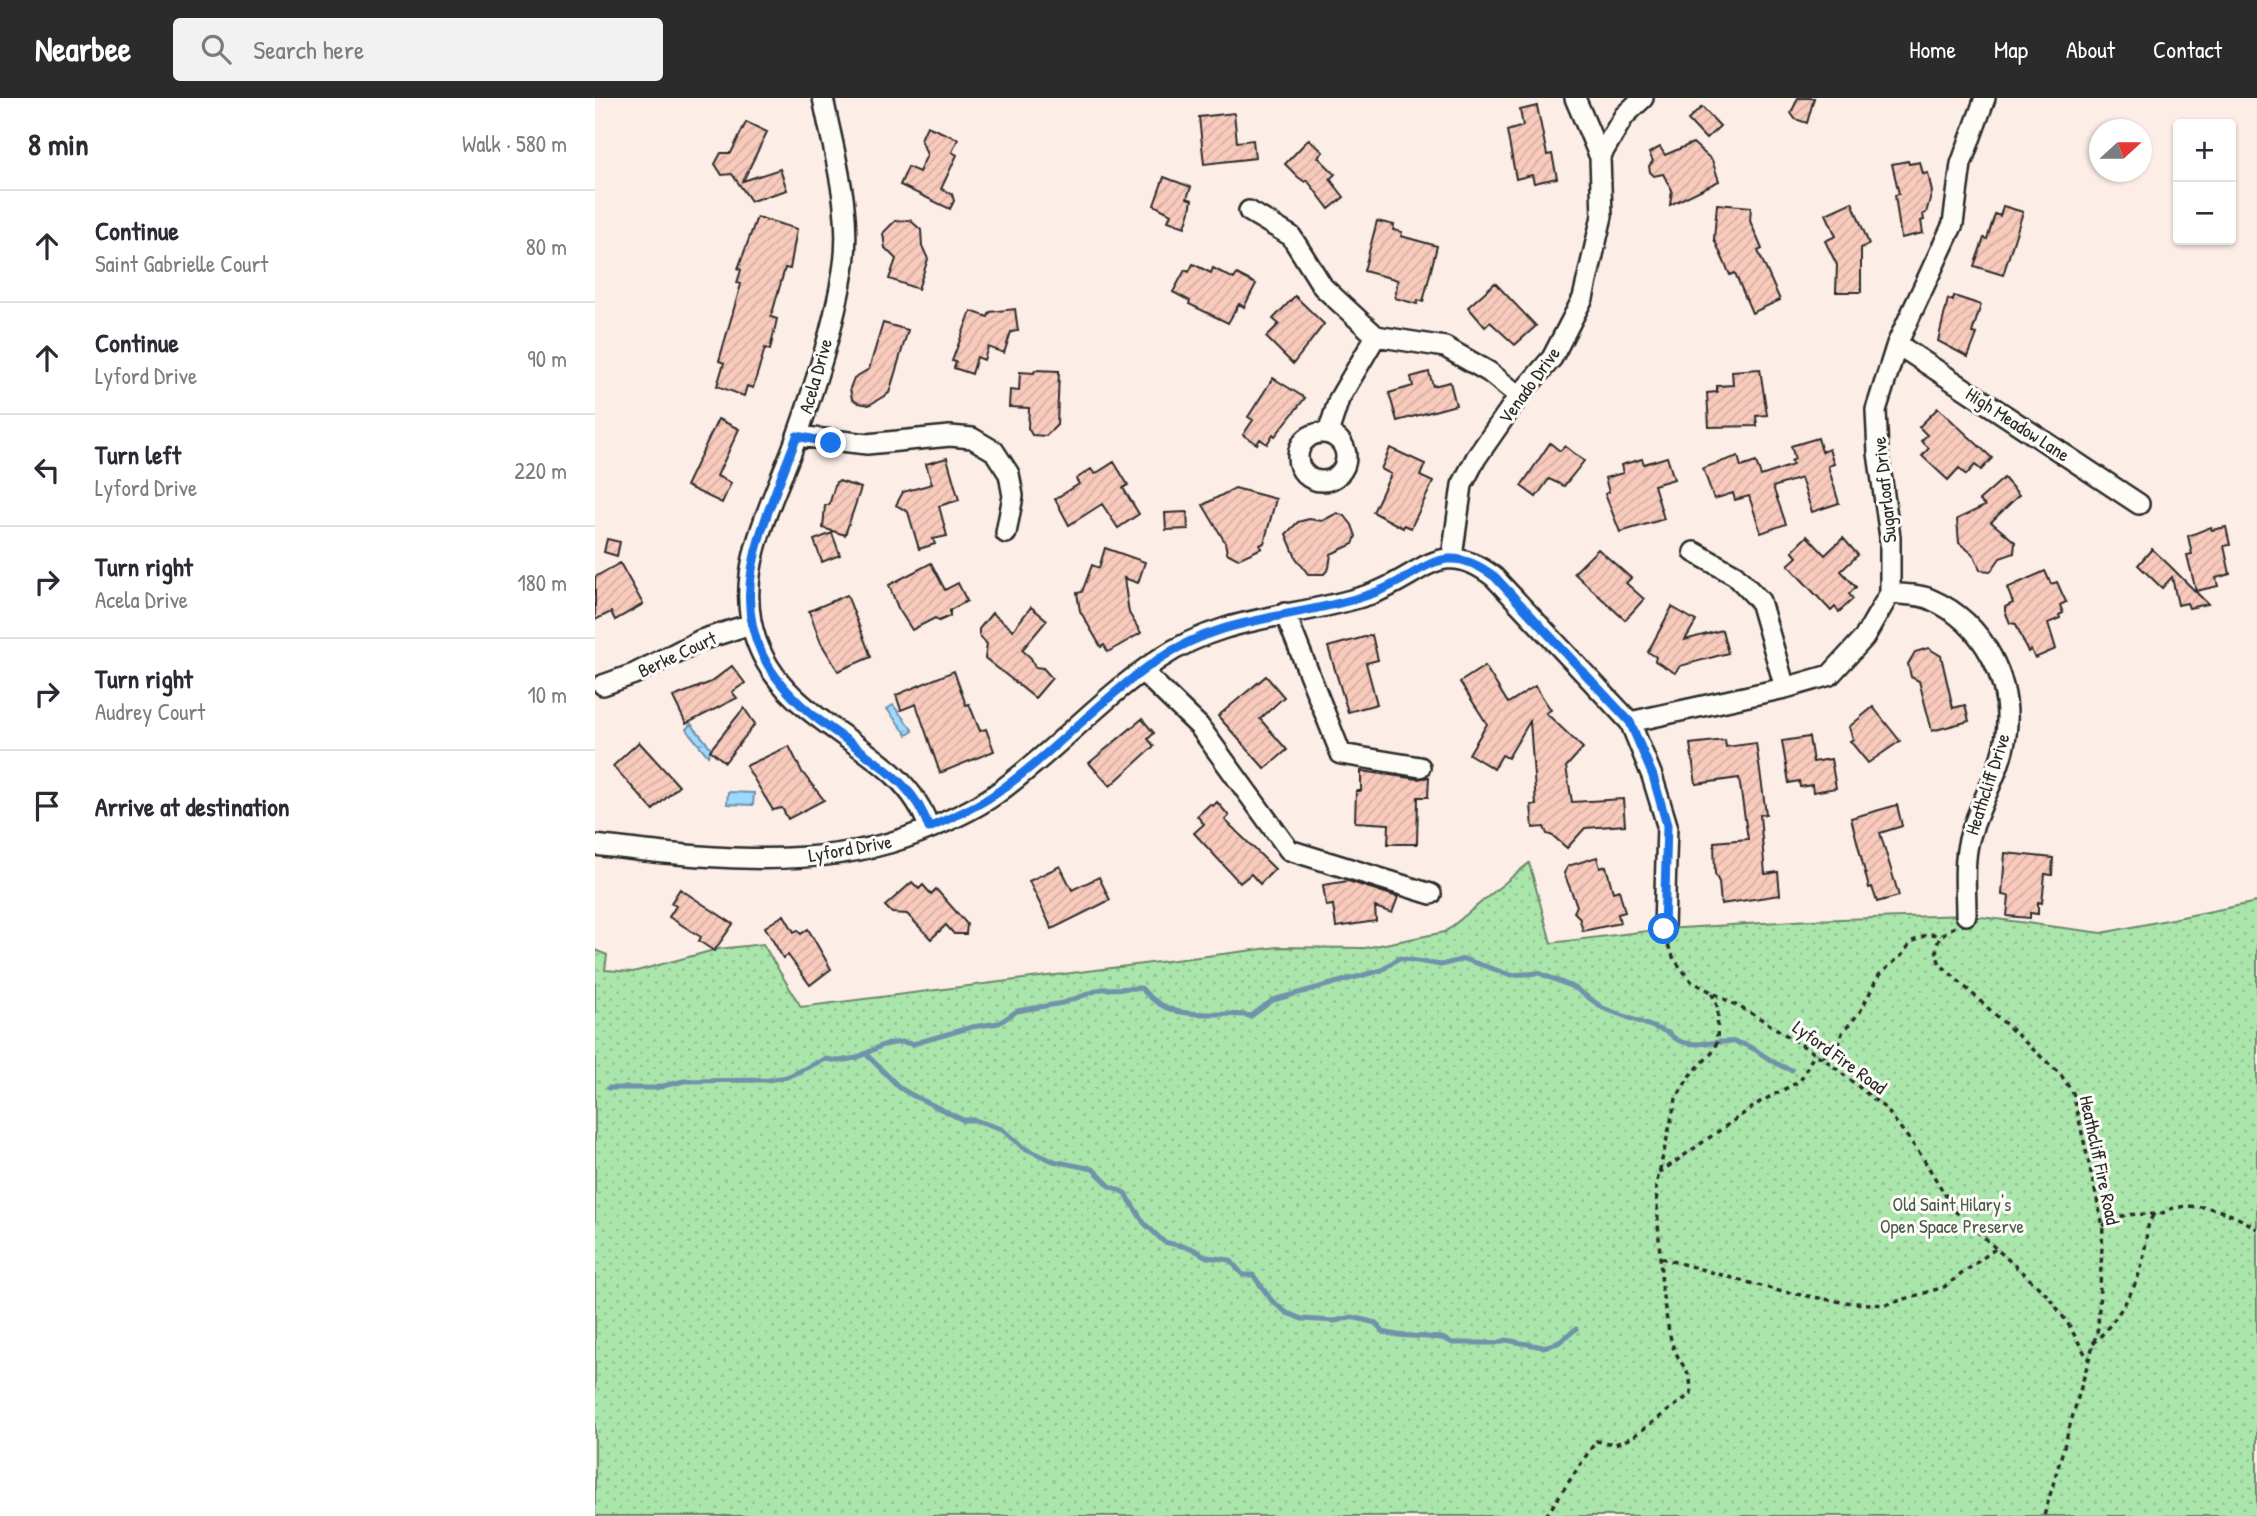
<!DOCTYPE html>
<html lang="en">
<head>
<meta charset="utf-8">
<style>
  :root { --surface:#fff; --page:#f2f2f3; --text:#2b2b33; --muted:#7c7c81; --line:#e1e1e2; --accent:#2b2b2b }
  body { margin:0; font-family:"Patrick Hand",sans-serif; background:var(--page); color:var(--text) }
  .controls { position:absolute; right:21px; top:21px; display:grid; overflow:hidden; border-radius:7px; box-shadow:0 2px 5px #0004 }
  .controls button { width:63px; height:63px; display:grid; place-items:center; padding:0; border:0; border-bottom:2px solid var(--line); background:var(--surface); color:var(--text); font:35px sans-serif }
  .compass { position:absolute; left:1494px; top:21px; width:63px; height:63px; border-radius:50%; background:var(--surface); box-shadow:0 2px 5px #0004; rotate:69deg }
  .stop { position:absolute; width:21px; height:21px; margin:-16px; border:5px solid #1a73e8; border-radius:50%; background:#fff }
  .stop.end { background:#1a73e8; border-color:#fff; box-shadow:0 2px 7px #0008 }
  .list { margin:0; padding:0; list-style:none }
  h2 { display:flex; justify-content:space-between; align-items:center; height:91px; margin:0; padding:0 28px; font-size:30px }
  h2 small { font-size:23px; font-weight:400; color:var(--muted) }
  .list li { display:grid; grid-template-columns:46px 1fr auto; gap:21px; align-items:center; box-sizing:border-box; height:112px; padding:0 28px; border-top:2px solid var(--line) }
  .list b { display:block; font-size:26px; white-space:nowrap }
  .list p { margin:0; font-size:23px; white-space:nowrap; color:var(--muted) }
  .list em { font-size:23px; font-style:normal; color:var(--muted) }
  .icon { flex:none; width:38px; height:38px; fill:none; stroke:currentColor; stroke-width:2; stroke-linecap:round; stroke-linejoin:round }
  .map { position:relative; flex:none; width:1662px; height:1418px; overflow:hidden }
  header { display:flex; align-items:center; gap:42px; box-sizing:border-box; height:98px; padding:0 35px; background:var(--accent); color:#fff }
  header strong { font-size:33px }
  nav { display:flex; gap:38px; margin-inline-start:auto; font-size:24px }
  .search { width:490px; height:63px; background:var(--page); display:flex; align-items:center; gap:18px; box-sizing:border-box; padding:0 24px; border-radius:7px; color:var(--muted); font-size:26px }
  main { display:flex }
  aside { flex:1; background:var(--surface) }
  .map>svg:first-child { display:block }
</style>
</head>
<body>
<header>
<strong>Nearbee</strong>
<div class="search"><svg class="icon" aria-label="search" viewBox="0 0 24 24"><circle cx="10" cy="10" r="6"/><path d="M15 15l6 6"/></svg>Search here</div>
<nav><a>Home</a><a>Map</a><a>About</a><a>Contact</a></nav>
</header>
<main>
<aside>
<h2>8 min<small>Walk · 580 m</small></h2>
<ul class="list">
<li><svg class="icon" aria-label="ahead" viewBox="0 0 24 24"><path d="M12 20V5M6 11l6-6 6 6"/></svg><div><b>Continue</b><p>Saint Gabrielle Court</p></div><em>80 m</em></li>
<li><svg class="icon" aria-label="ahead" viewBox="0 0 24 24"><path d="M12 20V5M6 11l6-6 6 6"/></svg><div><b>Continue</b><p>Lyford Drive</p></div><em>90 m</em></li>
<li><svg class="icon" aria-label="left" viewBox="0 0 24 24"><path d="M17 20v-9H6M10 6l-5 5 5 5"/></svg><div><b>Turn left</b><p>Lyford Drive</p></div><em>220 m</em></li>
<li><svg class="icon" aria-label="right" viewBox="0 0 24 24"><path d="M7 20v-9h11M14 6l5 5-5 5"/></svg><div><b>Turn right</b><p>Acela Drive</p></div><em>180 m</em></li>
<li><svg class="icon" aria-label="right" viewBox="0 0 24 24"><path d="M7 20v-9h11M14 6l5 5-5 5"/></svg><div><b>Turn right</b><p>Audrey Court</p></div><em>10 m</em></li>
<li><svg class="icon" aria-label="arrive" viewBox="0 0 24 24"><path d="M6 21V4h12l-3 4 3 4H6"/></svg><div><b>Arrive at destination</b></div></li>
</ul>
</aside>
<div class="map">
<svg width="1662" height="1418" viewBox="0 0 1662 1418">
  <defs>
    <pattern id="grass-dots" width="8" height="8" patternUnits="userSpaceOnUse" patternTransform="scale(1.75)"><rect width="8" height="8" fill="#aae6ab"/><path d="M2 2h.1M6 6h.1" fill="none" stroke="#92c593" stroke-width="1.8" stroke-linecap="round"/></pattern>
    <pattern id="water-ripples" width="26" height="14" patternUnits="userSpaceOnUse" patternTransform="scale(1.75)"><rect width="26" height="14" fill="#9ed9ff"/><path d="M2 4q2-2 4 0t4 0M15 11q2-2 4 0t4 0" fill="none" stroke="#88badb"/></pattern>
    <pattern id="building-hatch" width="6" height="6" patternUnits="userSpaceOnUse" patternTransform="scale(1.75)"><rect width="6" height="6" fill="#f9cbbd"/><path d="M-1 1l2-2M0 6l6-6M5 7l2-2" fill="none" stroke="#d6aea3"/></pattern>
  </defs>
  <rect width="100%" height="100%" fill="#fcede6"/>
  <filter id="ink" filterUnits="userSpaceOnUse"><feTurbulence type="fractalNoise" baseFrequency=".0143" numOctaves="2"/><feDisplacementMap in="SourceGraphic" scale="14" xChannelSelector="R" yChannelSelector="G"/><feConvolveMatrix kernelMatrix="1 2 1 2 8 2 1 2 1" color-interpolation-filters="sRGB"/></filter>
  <g filter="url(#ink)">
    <path fill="url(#grass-dots)" stroke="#6a886b" stroke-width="2" d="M934,765L956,845L1069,831L1216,822L1371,817L1507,835L1662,804V1418H0V852L12,857L10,872L38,874L123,851L168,846L206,909L683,849L770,850L850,834Z"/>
    <path fill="url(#water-ripples)" stroke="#7093aa" stroke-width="2" d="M298,607L318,633L312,637L292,611Z
      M96,626L116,650L113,658L91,631Z
      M133,694L159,695L158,707L132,706Z"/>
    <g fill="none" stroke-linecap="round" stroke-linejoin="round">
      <path stroke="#7093aa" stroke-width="5" d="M271,956L305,990L317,997L368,1022H380L407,1031L427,1049L458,1063L498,1071L515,1088L530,1095L549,1125L569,1144L596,1150L612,1159L635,1162L648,1177H658L677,1203L692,1215L707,1221L740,1223L757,1219L781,1225L788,1234L802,1237L847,1240L858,1245H902L911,1242L948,1249L963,1245L981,1231
        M13,990H60L89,983L173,982L192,979L230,961L244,963L261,960L288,947L306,944L318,946L377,929L404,925L422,913L468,905L506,891L546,890C579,928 610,911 656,918L678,902L787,872L804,860L846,867L869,861L916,877L944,875L980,890L1008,910L1074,935C1090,954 1118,942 1139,944C1163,947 1173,966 1197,972"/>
    </g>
    <path fill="url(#building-hatch)" stroke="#2b2b2b" stroke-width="2" d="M1203,0H1219L1212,25L1200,21L1196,15Z
      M942,8L952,57L957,56L962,80L939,85L937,77L921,81L912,33L928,28L925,12Z
      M1107,9L1125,28L1111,41L1093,22Z
      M639,15L642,44L658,42L660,60L609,66L604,19Z
      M151,24L172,34L148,83L185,71L192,92L156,103L137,76L127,77L120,66L126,55H136Z
      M332,28L363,41L357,54L362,57L346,91L357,96L359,103L355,111L305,87L313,69L324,74L332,57L326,41Z
      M714,41L728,54L723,59L740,76L735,81L749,99L734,111L712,82L710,84L703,79L690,66Z
      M1098,45L1117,62L1124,83L1075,107L1077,92L1068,76L1059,78L1055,74L1054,68L1058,63L1054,55L1065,49L1070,57Z
      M1313,63L1314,66L1325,64L1328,76L1333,75L1337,94L1331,115L1328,116L1329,122L1326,123L1328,135L1306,140L1300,97L1304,96L1297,66Z
      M569,79L596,89L592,100L597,102L595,113L590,129L573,123L576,116L559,107Z
      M1257,104L1274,146L1266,150V194H1241L1242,167L1230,143L1241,138L1231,116Z
      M1122,106L1156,109L1155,123L1167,151L1163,153L1185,202L1157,215L1140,175L1135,177L1119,141Z
      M1408,108L1428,114L1408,177L1379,168L1389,140L1392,141L1400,116L1405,118Z
      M162,119L202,131L195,171L190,170L176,219L182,221L175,252L170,250L158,290L152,288L149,298L122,288L129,265L124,263L146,186L142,185L146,172L143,171Z
      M315,122L326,132L327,148L333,161L323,191L294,181L301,161L290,150L288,135L300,123Z
      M782,123L799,127L798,132L807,134L806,138L842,148L828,204L823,202L822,206L800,200L803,182L769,173Z
      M598,166L616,175L618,170L639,181L642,176L661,186L649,209L644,206L633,225L594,206L595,203L578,194L590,172L594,174Z
      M900,185L941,228L920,247L895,224L890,229L873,209Z
      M700,198L729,226L698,266L671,239L684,226L678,221Z
      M1359,198L1386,207L1377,235L1382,236L1373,259L1343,243L1353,201L1358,203Z
      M420,211L423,233L416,234L409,255L393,249L389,262L382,259L377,276L359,270L361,264L357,263L376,213L393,219L395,214Z
      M288,225L313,232L294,295L274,307L264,305L257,301L255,290L259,280L274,271Z
      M1165,271L1172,317L1161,318L1162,328L1114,329L1112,295L1122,294V288L1138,287L1137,273Z
      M440,272L464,273L462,327L451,338L437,337L433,330L434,310L414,309L415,292L424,293L425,274L439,275Z
      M834,274L838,288L855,284L861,307L802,323L794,295L818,288L816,279Z
      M678,280L710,300L680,338L678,336L672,346L665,341L662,346L648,337L658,322L653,319Z
      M1343,310L1397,360L1386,372L1380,367L1371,377L1364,370L1353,382L1327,358L1334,350L1326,343L1332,337L1324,329Z
      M123,321L144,331L122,378L136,385L127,405L91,388Z
      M1223,340L1227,354L1234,351L1239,366L1233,368L1244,405L1217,414L1206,380L1178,389L1191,426L1166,435L1154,398L1140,402L1138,395L1119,401L1108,370L1143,358L1146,369L1161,364L1166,378L1198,367L1196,363L1200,361L1196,348Z
      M955,345L965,353L970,348L989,363L969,388L954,381L941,399L926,388Z
      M795,350L830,366L825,378L838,384L816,430L809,427L808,430L778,414L796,376L786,371Z
      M1072,359L1079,381L1059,387L1069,421L1025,434L1010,396L1014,394L1010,380L1028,375L1026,367L1047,361L1049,366Z
      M352,360L364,402L344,408L352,438L338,441L340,446L324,451L313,414L301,407L308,394L337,386L331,366Z
      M519,364L533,387L528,390L544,416L523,430L507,406L474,427L460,401L484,386L481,381L496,371L500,376Z
      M1409,380L1424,397L1396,424L1420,444L1419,455L1405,460L1396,473L1385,472L1379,457L1364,445L1362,421L1390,408L1384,402Z
      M244,383L266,390L250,437L228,430L230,407H234L241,384Z
      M640,390L681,401L669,445L665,447L667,450L643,461L632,455L630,444L608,407Z
      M592,414L593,431L571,432L570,415Z
      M742,415L750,418L757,427L761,438L758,446L736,456L734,470L729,476H713L701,460L691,436L703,424L714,421L727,423Z
      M1616,429L1617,432L1631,429L1635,447L1629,448L1635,476L1621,480L1623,488L1601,493L1592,457L1597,456L1593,438Z
      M237,435L245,457L227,464L219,442Z
      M1212,438L1230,457L1248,440L1263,457L1246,473L1261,489L1254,496L1258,501L1244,514L1240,509L1236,513L1193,467L1202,459L1197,453Z
      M12,441L25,444L22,458L9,454Z
      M510,450L550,464L543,485L529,480L534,515L546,535L513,554L509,547L506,549L485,513L482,495L487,494L497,467L504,470Z
      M1003,451L1036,480L1031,485L1049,501L1030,522L979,475Z
      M1557,451L1574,467L1613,506L1594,510L1592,505L1583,507L1577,479L1567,490L1543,467Z
      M25,465L48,506L20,522L16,514L0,522V479Z
      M336,465L350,492L363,485L372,503L355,512V518L344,523L340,520L317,532L303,510L294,487Z
      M1450,473L1456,486L1462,484L1471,504L1465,507L1468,515L1464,517L1465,520L1453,525L1461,551L1440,560L1436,552L1433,554L1421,526L1415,525L1410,513V509L1418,505L1412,490Z
      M252,497L276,559L243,573L226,545L214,513Z
      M436,509L452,522L427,552L436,560L440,569L448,570L457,580L440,600L390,560L392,546L384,537V531L397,515L418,532Z
      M1077,509L1101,523L1090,542L1127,532L1133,555L1085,568L1080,575L1060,563L1061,559L1053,554Z
      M777,537L783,562L771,565L782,606L753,614L733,549Z
      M1333,550L1346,558L1358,610L1370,607L1374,623L1337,633L1324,583L1316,579L1313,566L1320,554Z
      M137,568L150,585L137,594L142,600L91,626L78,599L116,584Z
      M890,568L913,605L940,588L956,612L951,615L988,650L971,669L977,704L1028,701L1030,727L990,730L972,750L958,738L952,736L949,729L938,730L936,707H941L935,623L913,660L907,657L899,671L874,656L892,626L865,584Z
      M359,573L371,607L374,606L385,633L391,631L399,653L345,675L321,606L306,612L301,597Z
      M671,578L689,599L665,621L692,652L670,671L623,618Z
      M1278,609L1305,643L1273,665L1255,643L1258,641L1254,629Z
      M149,610L160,626L130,664L115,652Z
      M547,621L559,635L553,641L559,648L515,688L494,665Z
      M1214,639L1218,664L1236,661L1241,690L1218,694L1217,687L1205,689L1204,683L1194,685L1187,643Z
      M1130,642L1131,649L1161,645L1171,716L1165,717L1170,776L1183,774L1185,797L1126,806L1124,784L1120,776L1119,744L1153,741L1144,680L1101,686L1095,646Z
      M44,644L84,688L58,712L18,668Z
      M194,648L207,674L229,702L193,721L187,710L178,712L151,668Z
      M766,673L823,681L834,679L833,699H823L822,746H793L794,726L760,724L761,693H766Z
      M622,704L634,718L630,722L680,771L665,786L656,776L645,785L599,735L609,726L602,718L615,706L618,708Z
      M1302,707L1307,728L1285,735L1304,798L1282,804L1277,789L1274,790L1256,720Z
      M1410,755L1458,760L1457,777L1450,776L1447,805L1443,804V816L1435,815V820L1412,818L1414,798L1407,797Z
      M1002,759L1005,770L1011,768L1018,794L1024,792L1030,814L1023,816L1025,825L988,833L984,819L979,814L982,808L969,775L973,768Z
      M465,768L477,792L504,779L515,802L457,831L434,783Z
      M753,783L803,799L797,815L780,809L781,823L741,829L738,807L731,808L728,787Z
      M317,784L324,791L328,787L336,796L341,791L372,826L371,836H359L351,827L336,841L312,816L297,815L290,808Z
      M85,791L138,826L119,853L104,843L106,839L74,819L81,808L76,805Z
      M189,817L199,834L203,832L206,836L213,831L236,871L215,887L193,857L188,860L170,829Z"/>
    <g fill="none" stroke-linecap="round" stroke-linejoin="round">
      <g stroke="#2b2b2b" stroke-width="24">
        <path id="minor" d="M228,0C239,56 258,115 248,173C239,229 220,287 201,341C181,398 144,460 156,523C176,630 306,641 334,730
          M980,0L1005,59
          M654,113L696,138L728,189L781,238L850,249L894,274L924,298
          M1302,246L1544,406
          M733,335L744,301L781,238
          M703 359a24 24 0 1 1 48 0a24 24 0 1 1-48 0Z
          M202,338L272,346L355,338L377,340L399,353L414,376L418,398L411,435
          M1099,454L1140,477L1165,503L1190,590
          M857,459L867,387L881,360L924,298L957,260L988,200L1007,118L1005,59L1029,18L1048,0
          M1295,495C1308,497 1326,496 1337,502C1389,525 1418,583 1411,637C1406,674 1383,707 1374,742C1368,765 1371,794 1371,817
          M690,515L746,656L825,669
          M548,574L604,628L694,752L836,796
          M8,587L39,576L106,542L156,526
          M1035,624L1190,590L1235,577L1269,540L1295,495V439L1283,355L1281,312L1302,246L1358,126L1366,66L1390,0
          M0,747C98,759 215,773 310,740C340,729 376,714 401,696C458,655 506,600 564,561C632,515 703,521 776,496C828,478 845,437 899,479L1035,624L1057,678L1072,727L1069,831"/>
      </g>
      <path stroke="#2b2b2b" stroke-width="3.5" stroke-dasharray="5 5" stroke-linecap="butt" d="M1360,829C1343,836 1337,848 1345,866L1466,977L1478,995L1508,1128L1503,1230L1449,1418
        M1073,847L1079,861L1096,883L1163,919L1233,964L1291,1011L1326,1057L1360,1113L1453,1198L1472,1224L1493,1261
        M1227,959L1244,947L1247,935L1265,914L1284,877L1307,857L1316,844L1333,836L1346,837
        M1064,1075L1165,1004L1205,983L1220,955
        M1508,1128C1526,1113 1542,1117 1564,1116C1569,1115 1574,1111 1579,1110C1609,1104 1638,1115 1662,1131
        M1066,1160L1184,1193L1247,1204L1290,1207L1349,1189L1400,1151
        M1498,1246C1521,1223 1544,1189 1549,1156C1552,1142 1550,1126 1560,1115
        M951,1418L1001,1343L1020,1346L1036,1340L1096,1296L1095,1279L1079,1252L1074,1234L1067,1193L1061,1088L1081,1001L1095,977L1117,955L1122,944L1123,910L1117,896"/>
      <use href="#minor" stroke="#fdfcf7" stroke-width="19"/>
    </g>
  </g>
  <g fill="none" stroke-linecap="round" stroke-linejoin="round" filter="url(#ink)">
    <path stroke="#1a73e8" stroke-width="9" d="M236,345L202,338C164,441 112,527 214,614C230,628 249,639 265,652C295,674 322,693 334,730C356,719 381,710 400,696C458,656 506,600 564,561C630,516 704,521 776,496C828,479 845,437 900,479L1035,624L1058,678L1072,727L1069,831"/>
  </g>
  <g text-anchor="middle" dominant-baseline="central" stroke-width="6" stroke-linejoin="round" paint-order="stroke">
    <g font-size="19" fill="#2b2b2b" stroke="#fdfcf7">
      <text transform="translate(220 278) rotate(-74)">Acela Drive</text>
      <text transform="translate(934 287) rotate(-54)">Venado Drive</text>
      <text transform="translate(1423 326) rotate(33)">High Meadow Lane</text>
      <text transform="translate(1289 392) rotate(-96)">Sugarloaf Drive</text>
      <text transform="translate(82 556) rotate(-25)">Berke Court</text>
      <text transform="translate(1392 686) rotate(-72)">Heathcliff Drive</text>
      <text transform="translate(255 750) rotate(-10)">Lyford Drive</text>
      <text transform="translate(1245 959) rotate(36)">Lyford Fire Road</text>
      <text transform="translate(1505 1062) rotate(78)">Heathcliff Fire Road</text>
    </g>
    <g font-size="19" fill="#4b5a4b" stroke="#fdfcf7">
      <text x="1357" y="1106">Old Saint Hilary's<tspan x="1357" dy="22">Open Space Preserve</tspan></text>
    </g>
  </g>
</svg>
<div class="controls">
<button>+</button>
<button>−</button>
</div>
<svg class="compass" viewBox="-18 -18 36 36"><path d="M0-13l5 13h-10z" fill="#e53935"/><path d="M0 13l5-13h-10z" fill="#7c7c81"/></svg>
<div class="stop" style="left:1069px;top:831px"></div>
<div class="stop end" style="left:236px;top:345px"></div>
</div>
</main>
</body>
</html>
